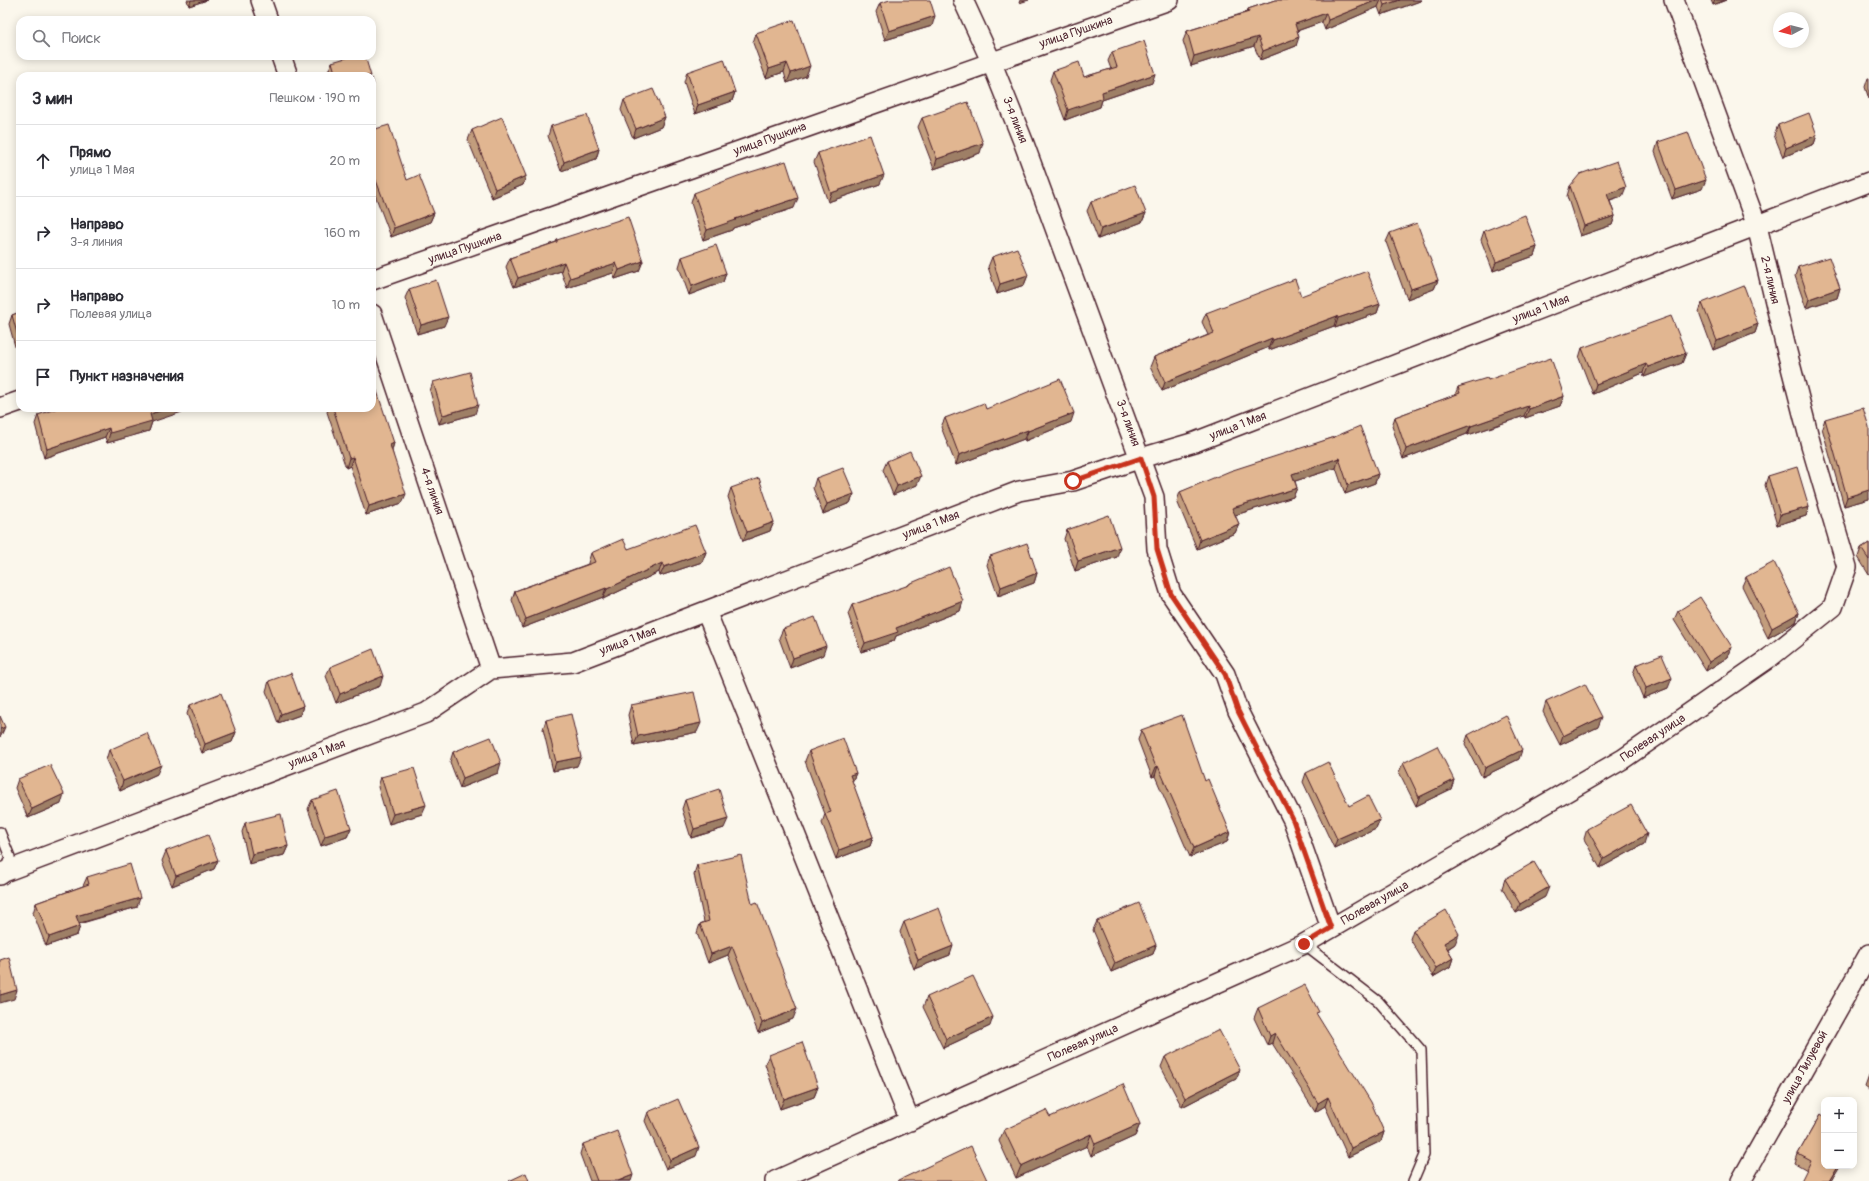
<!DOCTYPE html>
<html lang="ru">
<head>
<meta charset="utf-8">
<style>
  :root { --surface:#fff; --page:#f2f2f3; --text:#2b2b33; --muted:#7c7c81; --line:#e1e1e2 }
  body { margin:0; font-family:Pangolin,sans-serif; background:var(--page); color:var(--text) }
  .controls { position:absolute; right:12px; bottom:12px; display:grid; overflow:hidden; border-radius:8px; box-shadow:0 2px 10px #0003 }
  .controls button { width:36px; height:36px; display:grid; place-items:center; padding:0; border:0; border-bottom:1px solid var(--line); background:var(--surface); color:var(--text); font:20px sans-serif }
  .compass { position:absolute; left:1773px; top:12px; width:36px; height:36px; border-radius:50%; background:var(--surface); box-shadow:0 2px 10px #0003; rotate:263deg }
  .stop { position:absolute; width:12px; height:12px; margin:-9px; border:3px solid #c8321e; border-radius:50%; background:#fff }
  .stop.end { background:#c8321e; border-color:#fff; box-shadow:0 1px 4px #0008 }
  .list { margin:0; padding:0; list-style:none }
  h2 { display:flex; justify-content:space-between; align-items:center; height:52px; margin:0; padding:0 16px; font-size:17px }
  h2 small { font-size:13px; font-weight:400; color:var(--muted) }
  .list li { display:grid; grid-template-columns:26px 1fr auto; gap:12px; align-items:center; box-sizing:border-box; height:72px; padding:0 16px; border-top:1px solid var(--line) }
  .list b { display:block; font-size:15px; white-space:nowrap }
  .list p { margin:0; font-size:13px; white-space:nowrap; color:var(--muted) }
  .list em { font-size:13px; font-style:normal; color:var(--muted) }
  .icon { flex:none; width:22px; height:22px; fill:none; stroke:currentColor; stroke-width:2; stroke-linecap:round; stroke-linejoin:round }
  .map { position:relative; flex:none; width:1869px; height:1181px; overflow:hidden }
  .search { position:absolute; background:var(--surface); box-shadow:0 2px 10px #0003; left:16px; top:16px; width:360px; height:44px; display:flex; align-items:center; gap:10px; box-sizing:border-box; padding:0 14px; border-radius:12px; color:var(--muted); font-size:15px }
  .panel { position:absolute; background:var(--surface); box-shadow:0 2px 10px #0003; left:16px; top:72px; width:360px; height:340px; border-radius:12px }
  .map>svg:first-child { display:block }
</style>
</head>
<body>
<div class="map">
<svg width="1869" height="1181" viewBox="0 0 1869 1181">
  <rect width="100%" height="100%" fill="#fbf7ec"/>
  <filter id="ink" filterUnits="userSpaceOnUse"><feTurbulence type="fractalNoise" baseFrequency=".025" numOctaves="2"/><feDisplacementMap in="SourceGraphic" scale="8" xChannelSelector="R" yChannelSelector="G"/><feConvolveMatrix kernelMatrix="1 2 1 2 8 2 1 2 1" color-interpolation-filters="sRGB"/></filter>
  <g filter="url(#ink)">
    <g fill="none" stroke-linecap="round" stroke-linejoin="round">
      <g stroke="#4a1f2b" stroke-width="12">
        <path id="lane" d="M0,832L10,857L5,870
          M1304,944L1378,1001L1421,1050L1424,1155L1413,1181"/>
      </g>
      <g stroke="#4a1f2b" stroke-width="22">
        <path id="street" d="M261,0L268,20
          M963,0L991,61L1023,141L1154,497L1157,549L1171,594L1225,674L1238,711L1293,820L1331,928
          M281,56L288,76
          M372,280L1169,0
          M372,314L491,669
          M0,408L20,401
          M706,611L910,1121
          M0,875L4,872L426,713L491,669L573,662L1019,491L1073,481L1141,458L1195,442L1869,182
          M775,1181L1304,944L1623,759L1769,658L1833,607L1847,567L1811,445L1785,344L1757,226L1674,0
          M1741,1181L1869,954"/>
      </g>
      <use href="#lane" stroke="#fbf7ec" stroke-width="9"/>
      <use href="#street" stroke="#fbf7ec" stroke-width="19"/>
    </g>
    <path fill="#c29d7d" stroke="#4a1f2b" d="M187,0H207L189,6Z
      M1275,0H1421L1420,1L1381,15L1378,7L1325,30L1322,22L1297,31L1296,46L1260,60L1254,46L1191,66L1183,41L1187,31L1247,12L1248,9Z
      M1711,0H1726L1713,5Z
      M880,3L932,26L885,40L876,12Z
      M756,33L806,76L787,83L784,72L766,78L753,43Z
      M1112,52L1152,83L1102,100L1100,107L1065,120L1050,80L1053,71L1084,77L1111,69L1108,61Z
      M332,62L371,76H329L328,72Z
      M687,72L735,92L732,101L695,114L684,82Z
      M1868,78H1869V99L1865,87Z
      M624,100L665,117L661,127L633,138L621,110Z
      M922,118L980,153L934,169L918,127Z
      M1778,125L1817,135L1814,144L1783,157L1774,135Z
      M551,126L599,149L596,159L561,171L548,136Z
      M372,130L407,180L434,213L430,222L391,237L372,187Z
      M472,130L526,176L523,185L492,198L468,140Z
      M1658,142L1702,189L1672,199L1655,152Z
      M818,153L880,184L828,202L814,162Z
      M1570,186L1622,197L1610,201L1615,216L1612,225L1580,236L1567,196Z
      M694,193L794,208L733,228L732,230L703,240L691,203Z
      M1091,202L1146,213L1142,222L1098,239L1087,211Z
      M1484,231L1537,247L1534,256L1493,271L1481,240Z
      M1390,233L1438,280L1434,289L1407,299L1386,242Z
      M557,240L643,261L639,271L615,279L613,273L567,288L561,271L514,287L506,267L510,258L556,242Z
      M682,257L726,273L723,282L689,295L679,267Z
      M992,257L1028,275L1024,285L997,294L988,267Z
      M1798,267L1840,288L1837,298L1806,308L1795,276Z
      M409,289L444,326L417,334L405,298Z
      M1301,296L1380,304L1377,313L1335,328L1334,326L1269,350V347L1162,391L1150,367L1154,357L1208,335L1202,322L1206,313Z
      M1702,303L1758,324L1755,333L1713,350L1699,312Z
      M20,312V353L17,354L9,324L12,315Z
      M1582,348L1686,353L1682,363L1644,377L1643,373L1593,394L1579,358Z
      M1488,380L1564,396L1560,406L1525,418L1524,416L1468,435L1467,434L1403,459L1392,426L1395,417L1455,395L1458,387Z
      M433,382L475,414L439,424L430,391Z
      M329,408H372L394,443L392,450L402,503L366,515L350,466L346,468L327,412Z
      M986,409L1071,422L1025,441L1024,439L956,465L941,427L945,418Z
      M38,415L152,422L149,431L107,443L105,437L44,458L35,424Z
      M1825,419L1869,499L1844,506L1822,428Z
      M1332,438L1378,474L1375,483L1345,494L1336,468L1295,481L1297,488L1293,497L1235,515L1239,524L1235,533L1197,549L1177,501L1180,492Z
      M887,461L917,485L893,495L883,470Z
      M1768,476L1809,507L1806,516L1777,525L1765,485Z
      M816,478L854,494L850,503L823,514L813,488Z
      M731,488L774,522L770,531L743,541L728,497Z
      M1067,530L1117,557L1075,571L1064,539Z
      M1869,543V575L1858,557L1861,548Z
      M628,549L706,552L702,562L660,576L659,572L603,599V597L522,628L512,600L515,591L588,564V563L591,553Z
      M990,556L1037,573L1034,583L998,596L987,565Z
      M1746,577L1799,613L1796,622L1768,638L1742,586Z
      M909,584L963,601L960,611L896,636L894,641L861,652L848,614L852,605L908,586Z
      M1678,611L1732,647L1728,657L1706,671L1674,620Z
      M783,629L823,655L790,668L779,638Z
      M1636,665L1668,688L1643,698L1633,674Z
      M330,667L380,686L336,703L326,676Z
      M269,681L303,706L300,715L278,723L266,691Z
      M1546,702L1598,727L1560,745L1543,712Z
      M190,705L236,732L232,742L202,753L187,714Z
      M631,705L697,732L634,745L628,715Z
      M546,720L577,766L553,771L543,729Z
      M1141,730L1205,781L1230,832L1227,842L1190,857L1155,776L1152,777L1138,740Z
      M1468,735L1519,759L1482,777L1465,744Z
      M109,750L157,774L120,791L106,760Z
      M809,751L856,773L852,782L873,837L870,846L836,859L822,823L825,814L805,761Z
      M453,752L498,773L460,788L450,762Z
      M1403,763L1454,780L1451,789L1416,806L1399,772Z
      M1306,773L1349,806L1380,820L1376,829L1334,848L1303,782Z
      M381,777L422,814L389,824L378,787Z
      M18,779L61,804L28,818L15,788Z
      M312,800L351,828L347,837L321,846L308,809Z
      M685,800L724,828L691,838L682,809Z
      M245,823L288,846L284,855L249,864L242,832Z
      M1587,829L1644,844L1600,868L1584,839Z
      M166,851L218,860L214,869L172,886L162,861Z
      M697,865L752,904L793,1019L758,1033L728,955L708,963L697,933L700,924L704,922L694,874Z
      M87,877L137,907L79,924L80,926L77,935L46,946L33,913L36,903L83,886Z
      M1505,879L1545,897L1516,913L1502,888Z
      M1097,921L1156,945L1153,954L1111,972L1093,930Z
      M904,922L950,955L914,969L900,932Z
      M1413,930L1455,944L1448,949L1453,958L1450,967L1433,977L1410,939Z
      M927,997L990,1026L943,1048L923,1007Z
      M1258,1008L1317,1016L1384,1132L1381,1141L1348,1157L1325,1106L1315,1112L1272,1043L1267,1045L1254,1018Z
      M769,1055L818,1087L814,1097L780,1109L765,1064Z
      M1165,1057L1236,1079L1182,1107L1161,1067Z
      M1869,1076V1090L1865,1087Z
      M648,1112L696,1156L666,1169L645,1121Z
      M1820,1115L1831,1181L1807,1170L1795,1163L1798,1154Z
      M1050,1117L1140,1124L1135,1136L1091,1156L1087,1146L1016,1178L999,1141L1004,1130Z
      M583,1144L631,1181H590L580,1154Z"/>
    <path fill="#9e7f66" stroke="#4a1f2b" d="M191,0H207L189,6Z
      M1020,0H1029L1019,3Z
      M1377,0H1381L1378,7L1325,30L1328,20Z
      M1400,0H1421L1420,1L1381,15L1384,5Z
      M1715,0H1726L1713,5Z
      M1326,13L1322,22L1291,33L1295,24Z
      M935,16L932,26L885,40L889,31Z
      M1258,37L1254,46L1191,66L1194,56Z
      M1299,37L1296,46L1260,60L1263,51Z
      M787,63L784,72L766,78L769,69Z
      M810,66L806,76L787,83L791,73Z
      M1155,74L1152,83L1102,100L1100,107L1065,120L1068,110L1102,92Z
      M735,92L732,101L695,114L698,105Z
      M665,117L661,127L633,138L636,129Z
      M1817,135L1814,144L1783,157L1786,148Z
      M983,143L980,153L934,169L937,159Z
      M599,149L596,159L561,171L564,162Z
      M374,175L372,181V176Z
      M884,175L880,184L828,202L831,193Z
      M526,176L523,185L492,198L495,189Z
      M1706,180L1702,189L1672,199L1676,190Z
      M1626,187L1622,197L1603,203L1607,194Z
      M798,198L794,208L733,228L732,230L703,240L707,230L735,219Z
      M434,213L430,222L391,237L394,228Z
      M1146,213L1142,222L1098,239L1101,229Z
      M1615,216L1612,225L1580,236L1584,226Z
      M1537,247L1534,256L1493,271L1496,262Z
      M643,261L639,271L615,279L619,270Z
      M564,262L561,271L514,287L518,278Z
      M616,263L613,273L567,288L570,278Z
      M726,273L723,282L689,295L692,286Z
      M1028,275L1024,285L997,294L1000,284Z
      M1438,280L1434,289L1407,299L1411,289Z
      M1840,288L1837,298L1806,308L1809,299Z
      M1380,304L1377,313L1335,328L1338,318Z
      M1337,316L1334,326L1269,350L1273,340Z
      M448,317L444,326L417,334L421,325Z
      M1758,324L1755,333L1713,350L1717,341Z
      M1272,338L1269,347L1162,391L1165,382Z
      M20,344V353L17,354Z
      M1686,353L1682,363L1644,377L1648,367Z
      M1646,364L1643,373L1593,394L1596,384Z
      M1564,396L1560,406L1525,418L1529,409Z
      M478,405L475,414L439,424L443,415Z
      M1528,406L1524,416L1468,435L1471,426Z
      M169,408H194L152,422L149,431L107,443L110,433L150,414Z
      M1074,413L1071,422L1025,441L1028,431Z
      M1471,425L1467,434L1403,459L1406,449Z
      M109,428L105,437L44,458L47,449Z
      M1028,430L1024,439L956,465L959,455Z
      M394,443L391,453L390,445Z
      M353,457L350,466L346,468L349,458Z
      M1339,458L1336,468L1289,483L1292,474Z
      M1378,474L1375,483L1345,494L1348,485Z
      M921,476L917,485L893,495L897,486Z
      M1297,488L1293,497L1229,517L1232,508Z
      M1869,490V499L1844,506L1847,497Z
      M406,494L402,503L366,515L369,506Z
      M854,494L850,503L823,514L827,504Z
      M1809,507L1806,516L1777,525L1780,515Z
      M774,522L770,531L743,541L747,532Z
      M1239,524L1235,533L1197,549L1200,540Z
      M1120,547L1117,557L1075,571L1078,561Z
      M706,552L702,562L660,576L664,567Z
      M662,563L659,572L603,599L607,589Z
      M1037,573L1034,583L998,596L1001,587Z
      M606,588L603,597L522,628L526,619Z
      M963,601L960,611L896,636L894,641L861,652L865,643L896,628Z
      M1799,613L1796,622L1768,638L1772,628Z
      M826,646L823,655L790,668L793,658Z
      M1732,647L1728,657L1706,671L1709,662Z
      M383,676L380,686L336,703L340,694Z
      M1672,678L1668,688L1643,698L1646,688Z
      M303,706L300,715L278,723L281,714Z
      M1602,717L1598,727L1560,745L1563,736Z
      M701,723L697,732L634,745L638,736Z
      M5,727L1,736L0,737V729Z
      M236,732L232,742L202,753L205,744Z
      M1522,750L1519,759L1482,777L1485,768Z
      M581,757L577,766L553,771L556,762Z
      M501,763L498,773L460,788L463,778Z
      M161,765L157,774L120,791L123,781Z
      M1158,766L1155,776L1152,777L1156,767Z
      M856,773L852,782L850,775Z
      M1454,780L1451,789L1416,806L1419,797Z
      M64,794L61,804L28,818L32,809Z
      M426,805L422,814L389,824L393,814Z
      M728,819L724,828L691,838L694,829Z
      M1380,820L1376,829L1334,848L1337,839Z
      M351,828L347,837L321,846L325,836Z
      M1230,832L1227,842L1190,857L1194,848Z
      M1647,834L1644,844L1600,868L1604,859Z
      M873,837L870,846L836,859L839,850Z
      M288,846L284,855L249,864L252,854Z
      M218,860L214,869L172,886L176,876Z
      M1549,887L1545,897L1516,913L1520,904Z
      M140,898L137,907L73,925L76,916Z
      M80,926L77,935L46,946L49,937Z
      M1459,934L1455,944L1441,953L1444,943Z
      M1156,945L1153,954L1111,972L1115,963Z
      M732,946L728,955L708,963L711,954Z
      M953,946L950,955L914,969L918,960Z
      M1453,958L1450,967L1433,977L1436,968Z
      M17,990L14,999L0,1003V995Z
      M797,1009L793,1019L758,1033L762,1023Z
      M993,1017L990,1026L943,1048L946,1039Z
      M1275,1033L1272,1043L1267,1045L1270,1036Z
      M1240,1070L1236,1079L1182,1107L1185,1098Z
      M818,1087L814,1097L780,1109L784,1099Z
      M1328,1097L1325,1106L1315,1112L1318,1103Z
      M1140,1124L1135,1136L1091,1156L1095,1144Z
      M1384,1132L1381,1141L1348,1157L1351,1148Z
      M1091,1134L1087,1146L1016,1178L1021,1166Z
      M699,1147L696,1156L666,1169L670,1160Z
      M1838,1166H1840L1831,1181H1829Z
      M633,1175L631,1181H618Z"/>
    <path fill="#e1b691" stroke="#4a1f2b" d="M890,0H930L935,16L889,31L880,3Z
      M1275,0H1377L1328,20L1326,13L1295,24L1299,37L1263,51L1258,37L1194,56L1187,31L1249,12L1248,9Z
      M1382,0H1400L1384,5Z
      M794,20L810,66L791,73L787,63L769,69L756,33Z
      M1144,41L1155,74L1102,92L1103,98L1068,110L1053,71L1079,62L1084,77L1117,67L1112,52Z
      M353,56H365L371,76H336L332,62Z
      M724,59L735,92L698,105L687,72Z
      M372,78L374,85L372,86Z
      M653,89L665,117L636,129L624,100Z
      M968,102L983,143L937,159L922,118Z
      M1809,113L1817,135L1786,148L1778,125Z
      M587,115L599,149L564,162L551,126Z
      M502,117L526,176L495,189L472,130Z
      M389,125L407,180L419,175L434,213L394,228L374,175L372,176V130Z
      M1688,132L1706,180L1676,190L1658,142Z
      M870,135L884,175L831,193L818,153Z
      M786,161L798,198L735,219L736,220L707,230L694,193L738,176Z
      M1617,161L1626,187L1607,194L1615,216L1584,226L1570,186L1580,174Z
      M1135,185L1146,213L1101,229L1091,202Z
      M1525,215L1537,247L1496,262L1484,231Z
      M628,217L643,261L619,270L616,263L570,278L564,262L518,278L510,258L557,242V240Z
      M1417,223L1438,280L1411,289L1390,233Z
      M716,245L726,273L692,286L682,257Z
      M1017,248L1028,275L1000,284L992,257Z
      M1829,257L1840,288L1809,299L1798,267Z
      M1367,271L1380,304L1338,318L1337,316L1273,340L1272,338L1165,382L1154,357L1214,333L1206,313L1295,279L1301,296Z
      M436,280L448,317L421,325L409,289Z
      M1744,286L1758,324L1717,341L1702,303Z
      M20,312V344L12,315Z
      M1671,316L1686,353L1648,367L1646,364L1596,384L1582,348Z
      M1551,358L1564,396L1529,409L1528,406L1471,426V425L1406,449L1395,417L1460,393L1458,387L1487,378L1488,380Z
      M470,372L478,405L443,415L433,382Z
      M1060,379L1074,413L1028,431V430L959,455L945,418L984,403L986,409Z
      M376,388L394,443L390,445L406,494L369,506L353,457L349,458L333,408H372V389Z
      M58,408H169L150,414L152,421L110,433L109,428L47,449L38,415Z
      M1863,408L1869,427V490L1847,497L1825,419Z
      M1360,426L1378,474L1348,485L1339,458L1292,474L1297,488L1232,508L1239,524L1200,540L1180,492L1230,471L1332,438Z
      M910,451L921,476L897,486L887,461Z
      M1797,467L1809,507L1780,515L1768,476Z
      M843,468L854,494L827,504L816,478Z
      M759,478L774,522L747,532L731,488Z
      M1109,515L1120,547L1078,561L1067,530Z
      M695,525L706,552L664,567L662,563L607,589L606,588L526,619L515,591L595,562L591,553L623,539L628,549Z
      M1027,543L1037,573L1001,587L990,556Z
      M1869,543V560L1861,548Z
      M1774,562L1799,613L1772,628L1746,577Z
      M949,567L963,601L896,628L898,632L865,643L852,605L909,585V584Z
      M1700,597L1732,647L1709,662L1678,611Z
      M815,617L826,646L793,658L783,629Z
      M373,649L383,676L340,694L330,667Z
      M1662,655L1672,678L1646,688L1636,665Z
      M291,673L303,706L281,714L269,681Z
      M1585,684L1602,717L1563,736L1546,702Z
      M694,692L701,723L638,736L631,705Z
      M221,693L236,732L205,744L190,705Z
      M571,714L581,757L556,762L546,720Z
      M1182,715L1205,781L1208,779L1230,832L1194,848L1158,766L1156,767L1141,730Z
      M1506,715L1522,750L1485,768L1468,735Z
      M0,716L5,727L0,729Z
      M147,733L161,765L123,781L109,750Z
      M491,737L501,763L463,778L453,752Z
      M843,738L856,773L850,775L873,837L839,850L825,814L831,812L809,751Z
      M1437,746L1454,780L1419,797L1403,763Z
      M1328,762L1349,806L1368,796L1380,820L1337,839L1306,773Z
      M50,765L64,794L32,809L18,779Z
      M414,768L426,805L393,814L381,777Z
      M719,789L728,819L694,829L685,800Z
      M338,791L351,828L325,836L312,800Z
      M1631,805L1647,834L1604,859L1587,829Z
      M281,814L288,846L252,854L245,823Z
      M208,835L218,860L176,876L166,851Z
      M741,855L752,904L757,902L797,1009L762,1023L732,946L711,954L700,924L709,921L697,865Z
      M1534,862L1549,887L1520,904L1505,879Z
      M130,864L140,898L76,916L80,926L49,937L36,903L89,884L87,877Z
      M1139,903L1156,945L1115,963L1097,921Z
      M939,908L953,946L918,960L904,922Z
      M1446,910L1459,934L1444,943L1453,958L1436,968L1413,930Z
      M9,957L17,990L0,995V960Z
      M973,976L993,1017L946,1039L927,997Z
      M1305,985L1319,1012L1316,1013L1371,1102L1384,1132L1351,1148L1328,1097L1318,1103L1275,1033L1270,1036L1258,1008Z
      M1219,1030L1240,1070L1185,1098L1165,1057Z
      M802,1042L818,1087L784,1099L769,1055Z
      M1123,1084L1140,1124L1095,1144L1091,1134L1021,1166L1004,1130L1046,1110L1050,1117Z
      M678,1099L699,1147L670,1160L648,1112Z
      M1820,1115L1824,1118V1166H1838L1829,1181H1801L1811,1161L1798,1154Z
      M617,1131L633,1175L618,1181H597L583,1144Z
      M971,1146L987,1180L985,1181H897Z
      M526,1173L529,1181H509Z"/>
  </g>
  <g fill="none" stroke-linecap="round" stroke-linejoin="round" filter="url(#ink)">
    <path stroke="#c8321e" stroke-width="5" d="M1073,481L1141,458L1154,497L1157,549L1171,594L1225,674L1238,711L1293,820L1331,928L1304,944"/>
  </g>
  <g text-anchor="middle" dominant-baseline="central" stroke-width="3.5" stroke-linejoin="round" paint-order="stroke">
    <g font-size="12" fill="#4a1f2b" stroke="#fbf7ec">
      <text transform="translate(1076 32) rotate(-19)">улица Пушкина</text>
      <text transform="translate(1015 120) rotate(69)">3-я линия</text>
      <text transform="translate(770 139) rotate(-20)">улица Пушкина</text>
      <text transform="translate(465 248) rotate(-19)">улица Пушкина</text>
      <text transform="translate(1770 280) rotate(77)">2-я линия</text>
      <text transform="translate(1541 309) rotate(-21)">улица 1 Мая</text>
      <text transform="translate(1128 423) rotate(70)">3-я линия</text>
      <text transform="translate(1238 426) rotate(-21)">улица 1 Мая</text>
      <text transform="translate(432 491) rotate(71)">4-я линия</text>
      <text transform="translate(931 525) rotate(-21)">улица 1 Мая</text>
      <text transform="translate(628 641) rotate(-21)">улица 1 Мая</text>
      <text transform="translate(1653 738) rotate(-34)">Полевая улица</text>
      <text transform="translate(317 754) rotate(-21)">улица 1 Мая</text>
      <text transform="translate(1375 903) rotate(-30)">Полевая улица</text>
      <text transform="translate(1083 1043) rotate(-24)">Полевая улица</text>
      <text transform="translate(1805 1067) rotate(-61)">улица Лилуевой</text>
    </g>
  </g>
</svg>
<div class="controls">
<button>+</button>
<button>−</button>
</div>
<svg class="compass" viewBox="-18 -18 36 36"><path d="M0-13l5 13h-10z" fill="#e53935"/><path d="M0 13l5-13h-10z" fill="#7c7c81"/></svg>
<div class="stop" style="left:1073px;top:481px"></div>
<div class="stop end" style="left:1304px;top:944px"></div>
<div class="search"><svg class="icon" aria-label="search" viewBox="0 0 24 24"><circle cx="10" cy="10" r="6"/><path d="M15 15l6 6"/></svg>Поиск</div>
<section class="panel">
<h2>3 мин<small>Пешком · 190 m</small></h2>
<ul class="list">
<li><svg class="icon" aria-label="ahead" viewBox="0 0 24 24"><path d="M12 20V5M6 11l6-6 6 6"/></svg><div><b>Прямо</b><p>улица 1 Мая</p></div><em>20 m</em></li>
<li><svg class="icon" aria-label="right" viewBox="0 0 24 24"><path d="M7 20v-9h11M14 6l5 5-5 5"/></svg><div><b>Направо</b><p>3-я линия</p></div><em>160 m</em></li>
<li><svg class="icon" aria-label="right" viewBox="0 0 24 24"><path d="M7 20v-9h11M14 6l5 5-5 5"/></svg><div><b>Направо</b><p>Полевая улица</p></div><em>10 m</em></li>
<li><svg class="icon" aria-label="arrive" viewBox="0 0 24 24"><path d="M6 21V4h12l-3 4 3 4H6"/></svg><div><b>Пункт назначения</b></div></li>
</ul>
</section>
</div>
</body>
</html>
